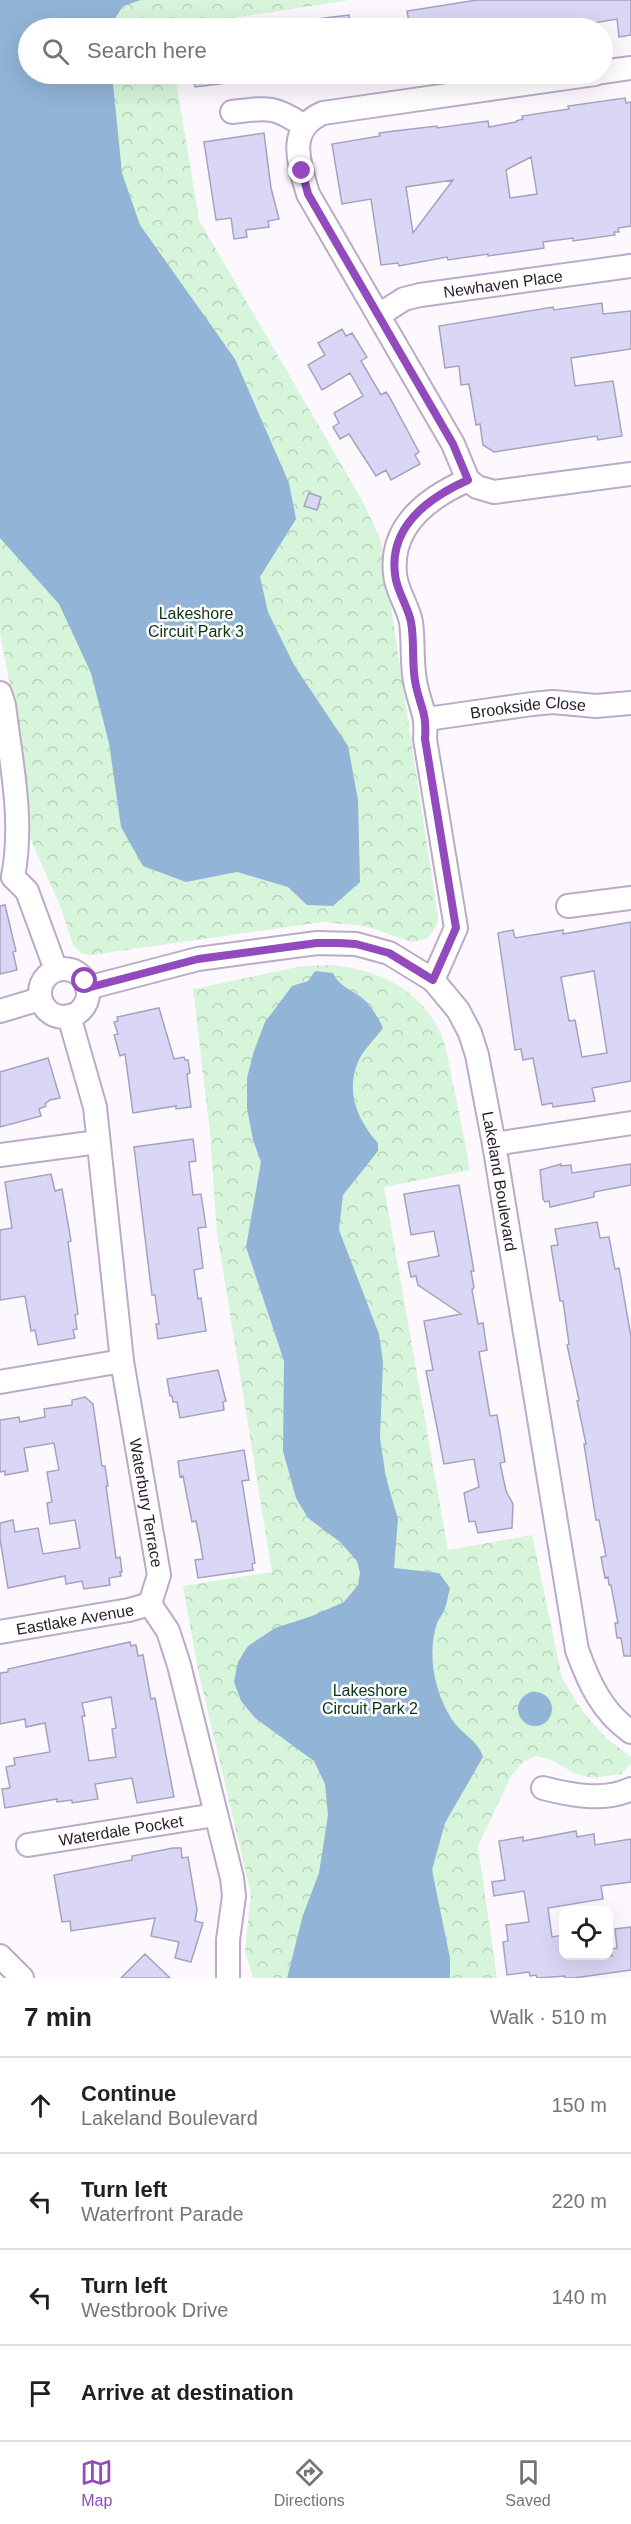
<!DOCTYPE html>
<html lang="en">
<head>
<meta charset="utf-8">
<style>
  :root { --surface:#fff; --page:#f2f2f2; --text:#202124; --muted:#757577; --line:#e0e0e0; --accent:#924abd }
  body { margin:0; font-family:Helvetica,sans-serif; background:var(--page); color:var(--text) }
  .controls { position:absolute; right:18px; bottom:18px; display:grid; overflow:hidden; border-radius:12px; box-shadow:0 6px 24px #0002 }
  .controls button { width:54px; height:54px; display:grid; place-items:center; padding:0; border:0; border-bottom:2px solid var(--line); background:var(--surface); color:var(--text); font:30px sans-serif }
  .stop { position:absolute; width:18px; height:18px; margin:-14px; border:4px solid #924abd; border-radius:50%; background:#fff }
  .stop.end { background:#924abd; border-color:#fff; box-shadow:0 2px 6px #0008 }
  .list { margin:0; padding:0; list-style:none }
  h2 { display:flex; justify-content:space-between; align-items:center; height:78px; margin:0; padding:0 24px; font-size:26px }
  h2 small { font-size:20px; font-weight:400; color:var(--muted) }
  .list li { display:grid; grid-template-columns:39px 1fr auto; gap:18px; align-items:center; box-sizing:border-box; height:96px; padding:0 24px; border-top:2px solid var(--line) }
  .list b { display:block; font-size:22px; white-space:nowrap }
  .list p { margin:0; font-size:20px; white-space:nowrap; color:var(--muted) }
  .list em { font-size:20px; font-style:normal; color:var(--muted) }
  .icon { flex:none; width:33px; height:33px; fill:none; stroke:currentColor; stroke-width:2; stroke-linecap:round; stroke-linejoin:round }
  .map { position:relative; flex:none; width:631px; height:1978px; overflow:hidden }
  .search { position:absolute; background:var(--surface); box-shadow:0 6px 24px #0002; left:18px; right:18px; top:18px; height:66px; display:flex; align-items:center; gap:15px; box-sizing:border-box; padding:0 21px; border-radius:33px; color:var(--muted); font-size:22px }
  .sheet { height:462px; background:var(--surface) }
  nav { display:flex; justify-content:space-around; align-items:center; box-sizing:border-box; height:84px; border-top:2px solid var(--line); background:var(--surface); font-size:16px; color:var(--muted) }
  nav a { display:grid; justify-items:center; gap:3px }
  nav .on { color:var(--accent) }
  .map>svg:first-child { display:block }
</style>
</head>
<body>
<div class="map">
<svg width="631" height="1978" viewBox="0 0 631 1978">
  <defs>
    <pattern id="park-crowns" width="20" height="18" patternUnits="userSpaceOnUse" patternTransform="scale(1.5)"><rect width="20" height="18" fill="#d7f5da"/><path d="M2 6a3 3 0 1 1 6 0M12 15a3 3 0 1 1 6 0" fill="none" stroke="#b8d2bb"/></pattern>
  </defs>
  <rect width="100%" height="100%" fill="#fcf8fe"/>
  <path fill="url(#park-crowns)" d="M0,0H350L168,28H28V74H175L199,220L363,502L381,541L438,917L437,925L427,939L412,942L365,926L323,922L91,955L82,954L73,945L61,908L27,831L12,696L0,634Z
    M330,965C374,969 414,985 437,1026C447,1043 449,1065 453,1084C459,1112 465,1141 470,1170L384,1187L448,1550L532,1535L562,1678L581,1709L604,1736L631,1757V1763L621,1774L592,1778L574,1773L550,1759L536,1756L523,1762L511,1776L478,1846L497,1978H253L245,1951L251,1894L198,1670L183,1586L272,1572L217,1234L210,1134L193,989L302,966Z"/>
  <path fill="#92b4d7" d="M0,0H141L123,6L109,28H28V74H112L122,173L140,225L235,359L289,483L296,519L260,577L268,612L294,665L348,746L358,800L360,882L333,906L307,905L288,887L237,872L186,882L143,866L121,827L109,743L91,673L59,604L0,538Z
    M315,971L333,973C338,985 351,990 361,997C371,1005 378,1017 383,1028C375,1039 363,1050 358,1062C345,1092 358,1121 378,1143V1151L343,1195L339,1230L379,1334L383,1362L380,1438L386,1478L398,1519L394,1568L439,1573L450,1588C448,1595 447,1604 444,1611C442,1615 439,1619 437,1623C427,1654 434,1691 451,1718C460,1733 479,1741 483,1757L445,1823L432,1870L450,1958V1978H287L303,1915L319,1873L328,1815L325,1784L314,1761L255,1718L241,1701L234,1682L238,1662L248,1646L275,1628L312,1616L344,1602L358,1585L360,1573L357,1561L340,1542L308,1518L296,1498L283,1451L284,1361L246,1247L261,1162L253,1140L247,1108V1078L254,1051L265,1022L292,986L308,981Z
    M518 1709a17 17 0 1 1 34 0a17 17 0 1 1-34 0Z"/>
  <path fill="#dad7f6" stroke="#a5a2bf" stroke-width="1.5" fill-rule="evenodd" d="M477,0H631V35L619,37L617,19L582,25L583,28H410L407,11Z
    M349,15L351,28H310L309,20Z
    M193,74H234L235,82L195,87Z
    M625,98L626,103L631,102V226L618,228L619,232H614L615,235L573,241V238L543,242L544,248L488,256V254L448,260L447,257L399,266L398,263L381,265L371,199L342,204L332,144L380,136L379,133L394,131L437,126V128L488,121L489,127L516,122V121L523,119L522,116L569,109L568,106ZM531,157L537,194L510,198L506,170ZM453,180L413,233L406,187Z
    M264,133L271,188L279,219L268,221L269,227L246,230L247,237L234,239L231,218L216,220L204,142Z
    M602,303L603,314L631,311V349L571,358L575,386L613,381L622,436L598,440L597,436L494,452L483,445L480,424L476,425L469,384L461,385L459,366L445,368L439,326L553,307L554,310Z
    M342,329L346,336L352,333L367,357L361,361L381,395L386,392L390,398L419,452L415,455L420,464L391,480L386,470L376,476L349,434L340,439L333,427L339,423L334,413L363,396L350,373L322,390L308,365L325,355L318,343Z
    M309,493L321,497L317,510L304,506Z
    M5,905L16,951L13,952L17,970L0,974V906Z
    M631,922V1081L592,1088L595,1101L553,1107L552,1103L542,1105L533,1058L523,1060L521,1049L515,1050L498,933L513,930L515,938L563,930V934ZM594,971L607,1053L582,1057L575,1020L569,1021L561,977Z
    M159,1008L174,1059L184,1057L185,1060H188L190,1073L187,1074L191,1107L176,1109V1106L133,1113L125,1054L120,1056L114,1035L118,1034L114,1022L118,1021L117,1017Z
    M48,1058L60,1098L50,1100L45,1104L46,1106L39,1109L41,1116L0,1127V1072Z
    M193,1139L196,1161L189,1162L193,1195L201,1194L206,1227L198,1228L203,1268L194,1270L198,1299L201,1298L206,1331L158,1339L156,1324H159L155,1295H152L134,1147Z
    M561,1164V1166L571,1165L572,1173L631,1164V1185L594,1192V1197L550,1207L549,1201L545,1202L543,1199L540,1170Z
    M51,1174L55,1191L62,1189L71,1241L68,1242L78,1314L75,1315L77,1329L73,1330L75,1338L38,1345L35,1330L31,1331L25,1296L0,1300V1230L12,1228L5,1182Z
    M459,1185L474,1271H471L474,1287L472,1290L478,1324L483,1323L487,1350L479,1352L490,1416L497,1415L505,1462L500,1463L506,1491L513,1504L512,1528L478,1533L475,1521L469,1522L464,1493L479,1487L474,1459L444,1464L426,1371L433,1370L424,1321L461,1314L418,1285L416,1276L411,1277L408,1262L439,1256L434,1231L411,1235L404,1194Z
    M597,1222L600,1238L609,1237L615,1269L619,1268L631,1337V1656H624L621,1638H617L615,1623H618L611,1585H609L608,1577L605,1578L601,1557L606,1556L599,1520H596L584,1444H586L577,1401L579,1400L567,1345L569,1344L563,1301H560L551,1246L558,1245L555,1229Z
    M218,1370L226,1401L223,1402L224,1410L180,1418L177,1402H173L172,1396H170L167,1379Z
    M85,1397L93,1404L102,1466H105L108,1486H106L116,1558L120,1557L122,1572H120L121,1576L109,1578L110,1585L84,1589L82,1581L66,1584L65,1576L8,1588L0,1539V1523L13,1520L15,1532L38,1528L43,1554L80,1548L75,1520L50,1524L47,1503L52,1502L47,1472L59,1470L54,1443L24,1448L28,1471L5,1475V1471L0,1472V1420L19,1417L20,1422L45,1417L44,1409L72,1405V1400Z
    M244,1450L249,1480L242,1481L255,1563L252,1564L253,1570L198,1578L195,1560L203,1559L200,1541L196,1521L192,1522L183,1476L180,1477L178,1461Z
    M130,1642L131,1646L136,1645L138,1656L143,1655L151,1699L155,1698L174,1797L137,1803L132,1778L95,1784L98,1799L72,1803V1800L57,1802V1799L5,1808L2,1789L10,1788L6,1767L15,1765L14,1758L50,1752L45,1723L26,1727L25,1719L0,1724V1673L8,1672V1669ZM111,1697L116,1728L112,1729L116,1757L89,1761L82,1716H85L82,1703Z
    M576,1831L577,1837L594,1834L595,1845L631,1839V1882L601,1886L603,1899L548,1908L552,1937L564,1935V1956H612L611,1949L617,1948L615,1929L631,1927V1970L574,1978H565V1976L537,1978L536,1975L530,1976L529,1972L507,1975L503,1942L508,1941L506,1925L529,1922L524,1891L494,1896L492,1882L505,1880L499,1841L523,1837V1841Z
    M173,1848H181L182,1858L188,1857L197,1910L195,1921L203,1923L191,1962L175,1958L179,1942L151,1936L155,1918L71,1931L70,1921L62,1922L54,1875L132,1860V1856Z
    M145,1954L170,1978H121Z"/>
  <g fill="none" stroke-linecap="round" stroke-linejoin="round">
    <g stroke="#bbabc6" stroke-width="26">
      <g id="minor">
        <path d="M602,72L631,68"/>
        <path d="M232,112C267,108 273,105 304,126"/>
        <path id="s1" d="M379,315L404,299L420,295L631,266"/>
        <path d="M468,480L453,444L308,194C299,163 286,129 323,113L595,74"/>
        <path d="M0,693L4,705C11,763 24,819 13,877"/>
        <path id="s2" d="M427,719L532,704L553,702L596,706L631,703"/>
        <path d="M13,877L27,891L56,970"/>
        <path d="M568,906L631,898"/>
        <circle cx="64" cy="993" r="24"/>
        <path d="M433,980L456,928L425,739C427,713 421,709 416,686C411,665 414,643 411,622C408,606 396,590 395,574C390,525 429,497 468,480L477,487L494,492L631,474"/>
        <path id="s3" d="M87,988L198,959L317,943L356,944L389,953L433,980L458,1010L470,1033L477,1055L494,1144L577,1650C589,1683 602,1712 631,1732"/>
        <path d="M0,1011L40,999"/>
        <path id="s4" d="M69,1016L95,1107L122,1361L159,1575L150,1604"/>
        <path d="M494,1144L631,1123"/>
        <path d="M0,1155L98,1142"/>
        <path d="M0,1382L122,1361"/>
        <path d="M150,1604L168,1631L179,1665L232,1878L234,1896L228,1940V1978"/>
        <path id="s5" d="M0,1632L129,1610L150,1604"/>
        <path d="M543,1788C570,1795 604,1802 631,1789"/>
        <path id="s6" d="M28,1845L215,1815"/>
        <path d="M0,1956L22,1978"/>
      </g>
    </g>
    <use href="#minor" stroke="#fff" stroke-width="22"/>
  </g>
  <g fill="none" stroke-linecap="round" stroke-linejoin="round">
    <path stroke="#924abd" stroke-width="8" d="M85,981L87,988L198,959L317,943H338L356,944L389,953L433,980L456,928L425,739C427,713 421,709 416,686C411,665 415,643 411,622C408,606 396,590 395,574C389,526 430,497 468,480L453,444L308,194L302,171"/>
  </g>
  <g text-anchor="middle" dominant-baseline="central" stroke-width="5" stroke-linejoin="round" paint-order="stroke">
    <g font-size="16" fill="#251f29" stroke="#fff">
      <text stroke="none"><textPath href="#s1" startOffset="130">Newhaven Place</textPath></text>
      <text stroke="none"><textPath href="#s2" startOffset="102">Brookside Close</textPath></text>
      <text stroke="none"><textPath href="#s3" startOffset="576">Lakeland Boulevard</textPath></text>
      <text stroke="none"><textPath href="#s4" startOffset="494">Waterbury Terrace</textPath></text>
      <text stroke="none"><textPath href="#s5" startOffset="76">Eastlake Avenue</textPath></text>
      <text stroke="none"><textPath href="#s6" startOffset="94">Waterdale Pocket</textPath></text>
    </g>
    <g font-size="16" fill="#0a3514" stroke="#fff">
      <text x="196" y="613">Lakeshore<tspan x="196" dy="18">Circuit Park 3</tspan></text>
      <text x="370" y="1690">Lakeshore<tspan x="370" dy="18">Circuit Park 2</tspan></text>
    </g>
  </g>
</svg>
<div class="controls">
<button><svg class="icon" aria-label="locate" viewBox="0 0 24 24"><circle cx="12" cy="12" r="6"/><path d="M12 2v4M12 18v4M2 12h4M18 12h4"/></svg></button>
</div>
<div class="stop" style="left:85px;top:981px"></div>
<div class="stop end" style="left:302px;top:171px"></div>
<div class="search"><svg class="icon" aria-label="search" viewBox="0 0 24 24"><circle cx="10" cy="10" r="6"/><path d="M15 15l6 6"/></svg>Search here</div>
</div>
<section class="sheet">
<h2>7 min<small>Walk · 510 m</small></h2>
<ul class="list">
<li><svg class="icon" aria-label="ahead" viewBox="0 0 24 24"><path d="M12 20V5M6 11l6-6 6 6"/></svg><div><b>Continue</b><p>Lakeland Boulevard</p></div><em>150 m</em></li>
<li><svg class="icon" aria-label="left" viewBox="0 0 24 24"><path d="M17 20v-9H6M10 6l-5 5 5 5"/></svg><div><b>Turn left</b><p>Waterfront Parade</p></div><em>220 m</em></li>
<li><svg class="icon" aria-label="left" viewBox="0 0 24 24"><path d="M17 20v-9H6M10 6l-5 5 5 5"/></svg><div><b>Turn left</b><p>Westbrook Drive</p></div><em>140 m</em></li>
<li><svg class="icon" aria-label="arrive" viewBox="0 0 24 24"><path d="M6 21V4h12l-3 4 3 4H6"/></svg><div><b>Arrive at destination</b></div></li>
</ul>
</section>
<nav>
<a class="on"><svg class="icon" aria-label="map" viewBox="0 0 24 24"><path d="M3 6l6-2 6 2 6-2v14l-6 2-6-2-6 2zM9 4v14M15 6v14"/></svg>Map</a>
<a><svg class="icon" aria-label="directions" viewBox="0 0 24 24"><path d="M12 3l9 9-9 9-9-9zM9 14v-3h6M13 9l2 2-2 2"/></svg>Directions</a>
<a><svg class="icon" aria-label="saved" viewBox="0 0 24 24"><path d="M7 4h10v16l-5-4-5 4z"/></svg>Saved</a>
</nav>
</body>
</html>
